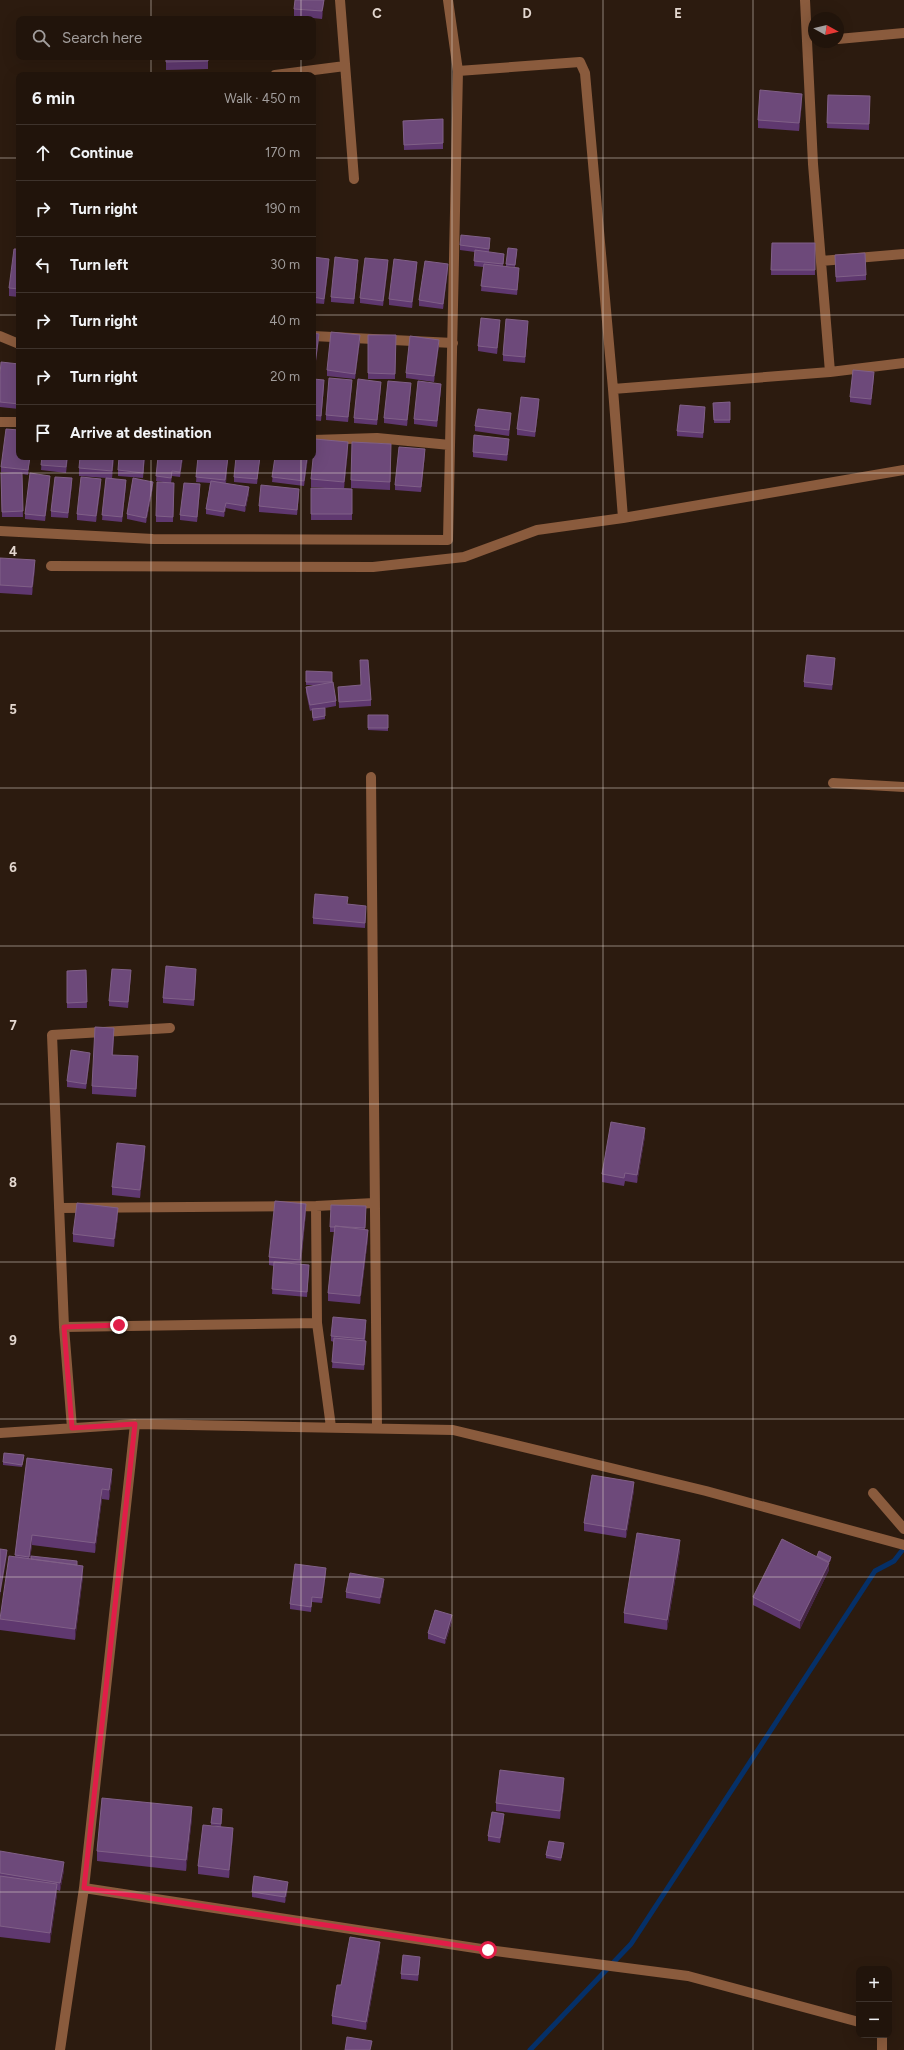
<!DOCTYPE html>
<html lang="en">
<head>
<meta charset="utf-8">
<style>
  :root { --surface:#21140b; --page:#2d2119; --text:#f1f3f6; --muted:#a29e9d; --line:#3e332c }
  body { margin:0; font-family:Figtree,sans-serif; background:var(--page); color:var(--text) }
  .controls { position:absolute; right:12px; bottom:12px; display:grid; overflow:hidden; border-radius:8px; box-shadow:0 4px 16px #0002 }
  .controls button { width:36px; height:36px; display:grid; place-items:center; padding:0; border:0; border-bottom:1px solid var(--line); background:var(--surface); color:var(--text); font:20px sans-serif }
  .compass { position:absolute; left:808px; top:12px; width:36px; height:36px; border-radius:50%; background:var(--surface); box-shadow:0 4px 16px #0002; rotate:98deg }
  .stop { position:absolute; width:12px; height:12px; margin:-9px; border:3px solid #e11d48; border-radius:50%; background:#fff }
  .stop.end { background:#e11d48; border-color:#fff; box-shadow:0 1px 4px #0008 }
  .list { margin:0; padding:0; list-style:none }
  h2 { display:flex; justify-content:space-between; align-items:center; height:52px; margin:0; padding:0 16px; font-size:17px }
  h2 small { font-size:13px; font-weight:400; color:var(--muted) }
  .list li { display:grid; grid-template-columns:26px 1fr auto; gap:12px; align-items:center; box-sizing:border-box; height:56px; padding:0 16px; border-top:1px solid var(--line) }
  .list b { display:block; font-size:15px; white-space:nowrap }
  .list em { font-size:13px; font-style:normal; color:var(--muted) }
  .icon { flex:none; width:22px; height:22px; fill:none; stroke:currentColor; stroke-width:2; stroke-linecap:round; stroke-linejoin:round }
  .map { position:relative; flex:none; width:904px; height:2050px; overflow:hidden }
  .search { position:absolute; background:var(--surface); box-shadow:0 4px 16px #0002; left:16px; top:16px; width:300px; height:44px; display:flex; align-items:center; gap:10px; box-sizing:border-box; padding:0 14px; border-radius:8px; color:var(--muted); font-size:15px }
  .panel { position:absolute; background:var(--surface); box-shadow:0 4px 16px #0002; left:16px; top:72px; width:300px; height:388px; border-radius:8px }
  .map>svg:first-child { display:block }
</style>
</head>
<body>
<div class="map">
<svg width="904" height="2050" viewBox="0 0 904 2050">
  <rect width="100%" height="100%" fill="#2c1b0f"/>
  <g fill="none" stroke-linecap="round" stroke-linejoin="round">
    <path stroke="#053068" stroke-width="5" d="M530,2050L631,1944L875,1571L894,1561L904,1548"/>
    <path stroke="#8a5b3d" stroke-width="10" d="M340,0L354,179
      M805,0L813,164L830,372
      M838,39L904,33
      M458,71L580,62L585,73L613,389L623,518
      M275,75L345,66
      M821,261L904,254
      M0,336L19,344
      M313,336L453,343
      M613,389L830,372L904,363
      M0,422H19
      M313,440L377,438L450,445
      M0,531L153,539L448,540L458,71L448,0
      M51,566L373,567L464,557L537,530L623,518L904,470
      M371,777L377,1428
      M833,783L904,787
      M316,1206L317,1323L331,1427
      M59,1208L316,1206L374,1203
      M64,1327L317,1323
      M72,1428L64,1327L52,1035L170,1028
      M0,1433L135,1424L453,1430L706,1491L904,1545
      M873,1493L904,1529
      M84,1888L488,1950L688,1976L859,2022
      M60,2050L84,1888L135,1424
      M882,2050V2035"/>
  </g>
  <path fill="#5f386f" d="M324,0L322,19L294,16V9Z
    M166,57H208V69L166,70Z
    M828,95L870,96L869,130L827,128Z
    M802,102L799,131L758,128V120Z
    M443,119V149L404,150L403,121Z
    M490,243L489,252L504,259L503,266L519,273L517,295L481,291L483,267L474,266L475,252L460,250V245Z
    M772,243H815V275H771Z
    M19,249V297L9,296V288Z
    M517,252L515,267L506,266V264Z
    M835,255L866,275V280L836,282Z
    M313,257L329,264L324,304L313,303Z
    M358,265L354,304L331,302V297Z
    M388,266L383,306L360,303V298Z
    M417,267L412,308L389,305V299Z
    M448,269L443,309L419,306V300Z
    M500,325L497,354L478,351V346Z
    M528,326L525,363L503,361V355Z
    M368,335H396L395,379H368Z
    M360,341L355,379L327,376V370Z
    M439,345L434,382L406,378V373Z
    M19,364V409L0,407V374Z
    M874,377L871,405L850,402V397Z
    M313,379L324,386L321,421L313,420Z
    M352,385L348,422L326,420V415Z
    M381,387L377,425L354,423V418Z
    M411,388L407,426L384,423V418Z
    M441,389L437,427L414,424V419Z
    M730,402V423H714L713,403Z
    M539,404L535,437L517,435V429Z
    M705,412L703,438L677,436V431Z
    M511,418L509,436L475,431V426Z
    M509,444L507,461L473,457V452Z
    M348,450L344,488L352,489V520H311V488H325L311,487V479Z
    M391,452L390,490L351,488V480Z
    M425,454L421,492L395,490V485Z
    M30,457L28,475L22,474L23,517H2L1,473H12L1,472V467Z
    M42,457H68L66,473L41,470Z
    M114,457L112,478L126,485L122,522L102,520L106,478L79,476V468Z
    M145,457L143,478L118,476V470Z
    M158,457H183L180,477L172,476L171,483H174L173,522H156V516L163,482L156,481Z
    M198,457H228L226,483L249,493L245,512L226,508L224,517L206,514V509L210,483L196,482Z
    M260,457L257,484L234,482V477Z
    M275,457H308L304,486L272,482Z
    M50,481L45,521L25,519V514Z
    M72,484L68,518L51,517V511Z
    M101,484L96,522L77,520V514Z
    M153,487L146,523L127,519V514Z
    M200,490L197,522L180,520V515Z
    M299,494L297,515L259,512V506Z
    M0,558L35,568L32,595L0,593Z
    M835,663L832,690L804,687V682Z
    M306,671L332,682L336,701V706L325,708V719L313,721L312,710L310,711L306,692V687L317,685H306Z
    M338,687L371,700V706L339,708Z
    M368,715H388V731L368,730Z
    M348,904L366,911L365,928L313,924V918Z
    M86,970L87,1008H67V971Z
    M196,974L194,1006L163,1003V998Z
    M131,975L128,1008L109,1006V1001Z
    M114,1036L113,1055L138,1064L136,1097L92,1094V1086Z
    M90,1058L86,1089L67,1087V1081Z
    M645,1136L637,1183L625,1181L624,1186L602,1182V1174Z
    M145,1154L140,1198L112,1195V1187Z
    M366,1206L365,1229L368,1238L360,1304L328,1301V1293L335,1232H330V1227Z
    M306,1212L301,1264L309,1270L307,1297L272,1294L274,1266L269,1265V1257Z
    M118,1216L114,1247L73,1242V1234Z
    M366,1326L365,1341L366,1346L364,1370L332,1368L334,1342L331,1341V1336Z
    M24,1458L22,1467L3,1465V1462Z
    M27,1458L112,1479L109,1500L102,1499L95,1553L32,1545L30,1559L77,1565L83,1576L75,1640L0,1630V1619L15,1557Z
    M634,1490L626,1538L584,1531V1523Z
    M680,1550L667,1630L624,1623V1613Z
    M817,1556L831,1560L829,1563V1570L800,1629L753,1605V1597Z
    M326,1573L322,1603L312,1602L311,1612L290,1609V1604Z
    M384,1584L380,1604L346,1598V1592Z
    M452,1621L445,1644L428,1639V1633Z
    M564,1786L560,1819L496,1811V1803Z
    M222,1812L221,1827L211,1825V1823Z
    M192,1818L186,1871L97,1861V1851Z
    M504,1820L500,1843L488,1841V1836Z
    M233,1836L229,1878L198,1874V1866Z
    M564,1846L561,1861L546,1858V1855Z
    M0,1851L64,1870L60,1891L57,1890V1894L50,1943L0,1937Z
    M288,1887L285,1903L252,1897V1892Z
    M380,1950L366,2030L332,2024V2016L341,1985Z
    M420,1962L418,1981L401,1979V1974Z"/>
  <path fill="#452544" d="M324,0L322,19V11Z
    M802,94V102L799,131V123Z
    M329,259V264L324,304V299Z
    M358,260V265L354,304V299Z
    M388,260V266L383,306V301Z
    M417,262V267L412,308V302Z
    M448,264V269L443,309V304Z
    M519,268V273L517,295V290Z
    M500,320V325L497,354V348Z
    M528,321V326L525,363V357Z
    M319,334V339L314,377V372Z
    M360,335V341L355,379V374Z
    M439,340V345L434,382V376Z
    M874,372V377L871,405V399Z
    M324,380V386L321,421V416Z
    M352,380V385L348,422V417Z
    M381,382V387L377,425V420Z
    M411,383V388L407,426V420Z
    M441,384V389L437,427V421Z
    M539,399V404L535,437V432Z
    M511,413V418L509,436V430Z
    M509,439V444L507,461V455Z
    M348,442V450L344,490V482Z
    M425,449V454L421,492V487Z
    M113,457H114L112,479V471Z
    M182,457H183L180,477V472Z
    M228,457L225,485V480Z
    M260,457L257,484V479Z
    M307,457H308L304,486V481Z
    M50,476V481L45,521V516Z
    M72,478V484L68,518V513Z
    M101,479V484L96,522V516Z
    M126,480V485L122,522V517Z
    M153,482V487L146,523V518Z
    M200,484V490L197,522V517Z
    M249,487V493L245,512V506Z
    M299,489V494L297,515V510Z
    M226,503V508L224,517V512Z
    M35,560V568L32,595V587Z
    M835,658V663L832,690V685Z
    M90,1053V1058L86,1089V1084Z
    M138,1056V1064L136,1097V1089Z
    M645,1128V1136L637,1183V1175Z
    M145,1146V1154L140,1198V1190Z
    M306,1204V1212L300,1268V1260Z
    M118,1208V1216L114,1247V1239Z
    M368,1230V1238L360,1304V1296Z
    M366,1341V1346L364,1370V1365Z
    M112,1469V1479L109,1500V1490Z
    M634,1482V1490L626,1538V1530Z
    M102,1489V1499L95,1553V1543Z
    M32,1535V1545L29,1567V1557Z
    M680,1540V1550L667,1630V1620Z
    M7,1550V1556L0,1597V1592Z
    M831,1557V1560L829,1563V1570L800,1629V1621Z
    M83,1566V1576L75,1640V1629Z
    M326,1568V1573L322,1603V1598Z
    M384,1579V1584L380,1604V1598Z
    M452,1615V1621L445,1644V1639Z
    M564,1778V1786L560,1819V1811Z
    M192,1807V1818L186,1871V1860Z
    M504,1814V1820L500,1843V1838Z
    M233,1828V1836L229,1878V1870Z
    M64,1862V1870L60,1891V1883Z
    M288,1882V1887L285,1903V1897Z
    M57,1884V1894L50,1943V1933Z
    M380,1942V1950L366,2030V2022Z"/>
  <path fill="#6d497a" stroke="#806087" d="M295,0H324L322,11L294,9Z
    M207,18V19H166Z
    M166,57H208V61L166,62Z
    M760,90L802,94L799,123L758,120Z
    M828,95L870,96L869,124L827,123Z
    M443,119V143L404,145L403,121Z
    M461,235L490,238L489,249L460,245Z
    M772,243H815V270H771Z
    M508,248L517,249L515,265L506,264Z
    M14,249H19V289L9,288Z
    M475,250L504,254L503,264L474,261Z
    M865,253L866,275L836,277L835,255Z
    M313,257L329,259L324,299L313,297Z
    M335,257L358,260L354,299L331,297Z
    M365,258L388,260L383,301L360,298Z
    M394,259L417,262L412,302L389,299Z
    M425,261L448,264L443,304L419,300Z
    M484,264L519,268L517,290L481,286Z
    M481,318L500,320L497,348L478,346Z
    M506,319L528,321L525,357L503,355Z
    M331,332L360,335L355,374L327,370Z
    M313,333L319,334L314,372H313Z
    M368,335H396L395,374L368,373Z
    M410,336L439,340L434,376L406,373Z
    M1,362L19,364V404L0,402V374Z
    M853,370L874,372L871,399L850,397Z
    M329,378L352,380L348,417L326,415Z
    M313,379L324,380L321,416L313,415Z
    M358,379L381,382L377,420L354,418Z
    M388,381L411,383L407,420L384,418Z
    M418,381L441,384L437,421L414,419Z
    M521,397L539,399L535,432L517,429Z
    M730,402V420H714L713,403Z
    M680,405L705,407L703,433L677,431Z
    M478,409L511,413L509,430L475,426Z
    M6,429L19,430V457H30L28,470L1,467Z
    M474,435L509,439L507,455L473,452Z
    M315,439L348,442L344,482L311,479Z
    M352,442L391,444L390,482L351,480Z
    M399,447L425,449L421,487L395,485Z
    M42,457H67L66,467L41,465Z
    M80,457H113L112,471L79,468Z
    M119,457H144L143,473L118,470Z
    M158,457H182L180,472L172,471L171,478L156,476Z
    M198,457H228L225,480L196,477Z
    M236,457H260L257,479L234,477Z
    M275,457H307L304,481L272,477Z
    M1,473H22L23,511L2,512Z
    M30,473L50,476L45,516L25,514Z
    M55,477L72,478L68,513L51,511Z
    M81,477L101,479L96,516L77,514Z
    M106,478L126,480L122,517L102,515Z
    M133,478L153,482L146,518L127,514Z
    M211,481L249,487L245,506L226,503L224,512L206,509Z
    M157,482L174,483L173,517L156,516Z
    M184,483L200,484L197,517L180,515Z
    M261,485L299,489L297,510L259,506Z
    M311,488L352,489V514H311Z
    M0,558L35,560L32,587L0,585Z
    M807,655L835,658L832,685L804,682Z
    M360,660H368L371,700L339,702L338,687L361,685Z
    M306,671L332,672V682H306Z
    M333,682L336,701L310,705L306,687Z
    M325,708V716L313,718L312,709Z
    M368,715H388V728H368Z
    M315,894L348,897L347,904L366,906L365,923L313,918Z
    M166,966L196,969L194,1000L163,998Z
    M112,969L131,970L128,1002L109,1001Z
    M86,970L87,1002L67,1003V971Z
    M95,1027L114,1028L112,1055L138,1056L136,1089L92,1086Z
    M71,1050L90,1053L86,1084L67,1081Z
    M611,1122L645,1128L637,1175L625,1173L624,1178L602,1174Z
    M117,1143L145,1146L140,1190L112,1187Z
    M275,1201L306,1204L300,1260L269,1257Z
    M77,1203L118,1208L114,1239L73,1234Z
    M331,1205L366,1206L365,1228L347,1227L335,1226V1227H330Z
    M335,1226L368,1230L360,1296L328,1293Z
    M274,1262L309,1265L307,1292L272,1289Z
    M333,1317L366,1320L364,1339L331,1336Z
    M334,1338L366,1341L364,1365L332,1362Z
    M4,1453L24,1455L22,1465L3,1462Z
    M27,1458L112,1469L109,1490L102,1489L95,1543L32,1535L29,1557L15,1555Z
    M592,1475L634,1482L626,1530L584,1523Z
    M637,1533L680,1540L667,1620L624,1613Z
    M782,1539L829,1563L800,1621L753,1597Z
    M0,1549L7,1550L0,1592Z
    M819,1551L831,1557L829,1562L817,1556Z
    M9,1556L83,1566L75,1629L0,1619Z
    M31,1556L77,1561V1565L31,1559Z
    M295,1564L326,1568L322,1598L312,1597L311,1607L290,1604Z
    M350,1573L384,1579L380,1598L346,1592Z
    M435,1610L452,1615L445,1639L428,1633Z
    M500,1770L564,1778L560,1811L496,1803Z
    M102,1798L192,1807L186,1860L97,1851Z
    M213,1808L222,1809L221,1824L211,1823Z
    M492,1812L504,1814L500,1838L488,1836Z
    M203,1825L233,1828L229,1870L198,1866Z
    M549,1841L564,1843L561,1858L546,1855Z
    M0,1851L64,1862L60,1883L0,1873Z
    M0,1876L57,1884L50,1933L0,1926Z
    M254,1876L288,1882L285,1897L252,1892Z
    M350,1937L380,1942L366,2022L332,2016L337,1985H341Z
    M403,1955L420,1957L418,1975L401,1974Z
    M347,2037L372,2041L370,2050H345Z"/>
  <g fill="none" stroke-linecap="round" stroke-linejoin="round">
    <path stroke="#e11d48" stroke-width="5" d="M119,1325L64,1327L72,1428L135,1424L84,1888L488,1950"/>
  </g>
  <path fill="none" stroke="#e4d8d0" stroke-width="1" stroke-opacity="0.55" d="M151,0V19M301,0V19M452,0V2050M603,0V2050M753,0V2050M151,57V75M301,57V75M0,158H19M313,158H904M0,315H19M313,315H904M151,457V2050M301,457V2050M0,473H904M0,631H904M0,788H904M0,946H904M0,1104H904M0,1262H904M0,1419H904M0,1577H904M0,1735H904M0,1892H904"/>
  <g font-size="13" text-anchor="middle" font-weight="bold" fill="#e4d8d0" stroke="#2c1b0f" stroke-width="3.5" stroke-linejoin="round" paint-order="stroke">
    <text x="377" y="18">C</text>
    <text x="527" y="18">D</text>
    <text x="678" y="18">E</text>
    <text x="13" y="556">4</text>
    <text x="13" y="714">5</text>
    <text x="13" y="872">6</text>
    <text x="13" y="1030">7</text>
    <text x="13" y="1187">8</text>
    <text x="13" y="1345">9</text>
  </g>
</svg>
<div class="controls">
<button>+</button>
<button>−</button>
</div>
<svg class="compass" viewBox="-18 -18 36 36"><path d="M0-13l5 13h-10z" fill="#e53935"/><path d="M0 13l5-13h-10z" fill="#a29e9d"/></svg>
<div class="stop" style="left:488px;top:1950px"></div>
<div class="stop end" style="left:119px;top:1325px"></div>
<div class="search"><svg class="icon" aria-label="search" viewBox="0 0 24 24"><circle cx="10" cy="10" r="6"/><path d="M15 15l6 6"/></svg>Search here</div>
<section class="panel">
<h2>6 min<small>Walk · 450 m</small></h2>
<ul class="list">
<li><svg class="icon" aria-label="ahead" viewBox="0 0 24 24"><path d="M12 20V5M6 11l6-6 6 6"/></svg><div><b>Continue</b></div><em>170 m</em></li>
<li><svg class="icon" aria-label="right" viewBox="0 0 24 24"><path d="M7 20v-9h11M14 6l5 5-5 5"/></svg><div><b>Turn right</b></div><em>190 m</em></li>
<li><svg class="icon" aria-label="left" viewBox="0 0 24 24"><path d="M17 20v-9H6M10 6l-5 5 5 5"/></svg><div><b>Turn left</b></div><em>30 m</em></li>
<li><svg class="icon" aria-label="right" viewBox="0 0 24 24"><path d="M7 20v-9h11M14 6l5 5-5 5"/></svg><div><b>Turn right</b></div><em>40 m</em></li>
<li><svg class="icon" aria-label="right" viewBox="0 0 24 24"><path d="M7 20v-9h11M14 6l5 5-5 5"/></svg><div><b>Turn right</b></div><em>20 m</em></li>
<li><svg class="icon" aria-label="arrive" viewBox="0 0 24 24"><path d="M6 21V4h12l-3 4 3 4H6"/></svg><div><b>Arrive at destination</b></div></li>
</ul>
</section>
</div>
</body>
</html>
